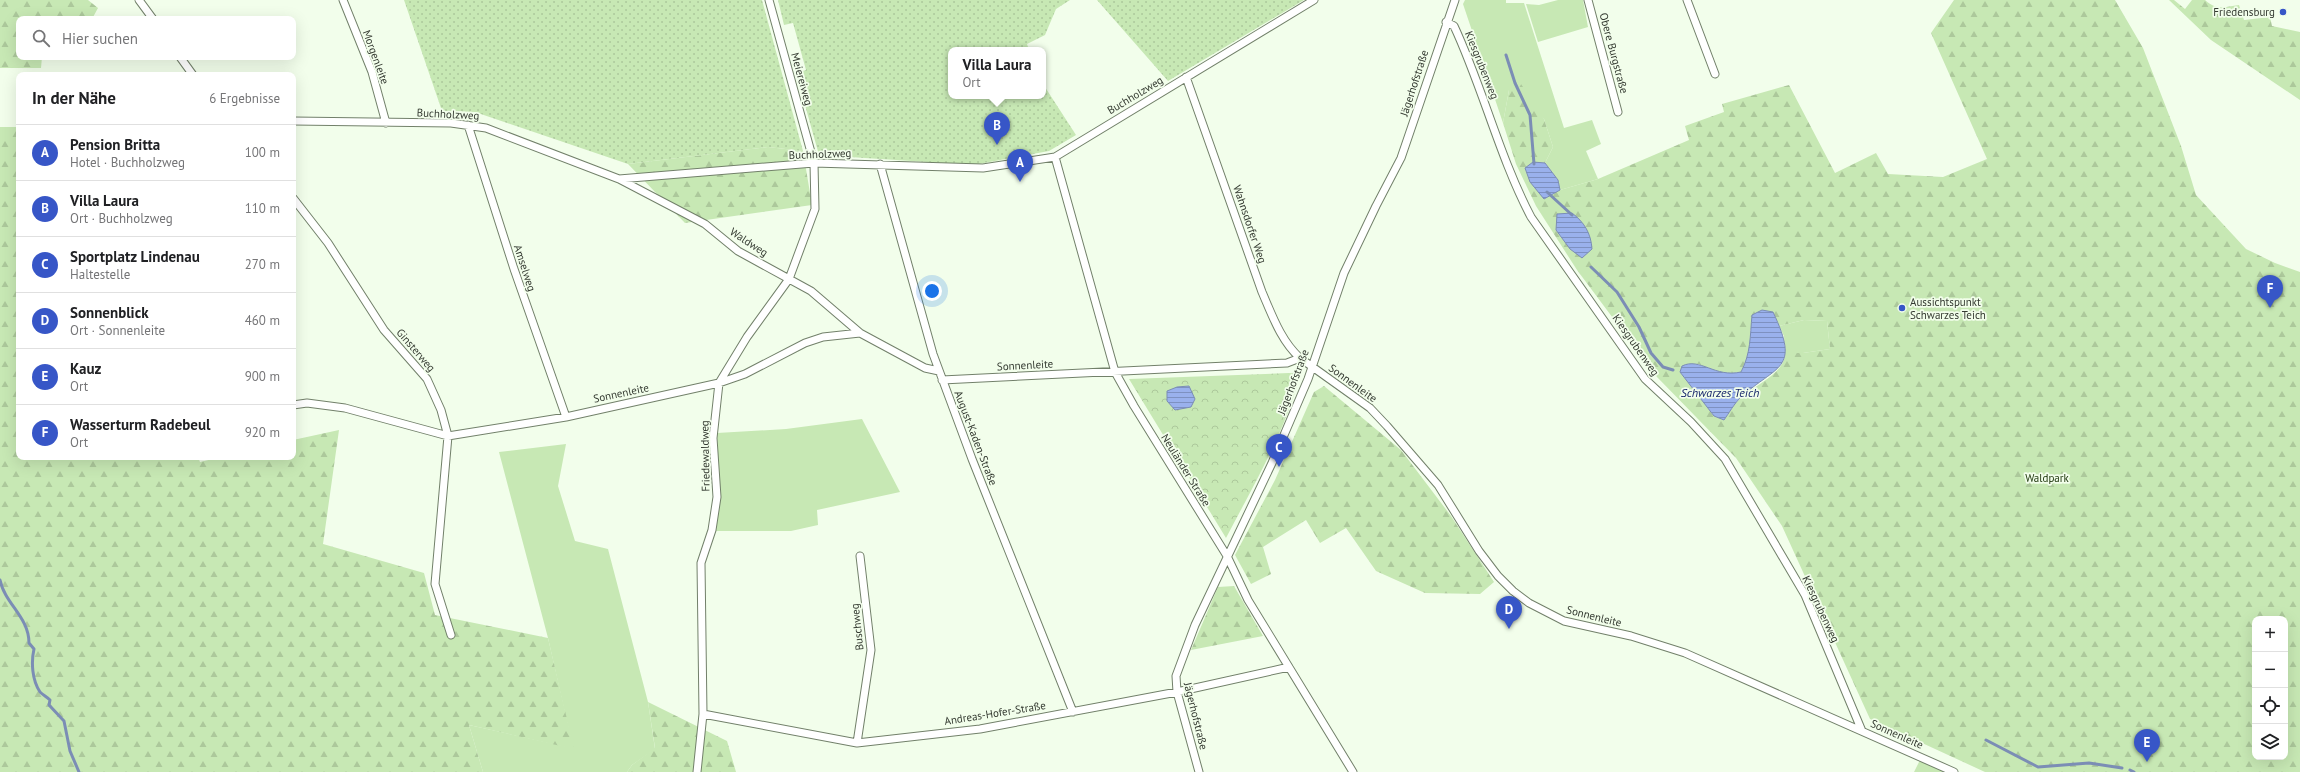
<!DOCTYPE html>
<html lang="de">
<head>
<meta charset="utf-8">
<style>
  :root { --surface:#fff; --page:#f2f2f2; --text:#202124; --muted:#757577; --line:#e0e0e0; --accent:#3756c7 }
  body { margin:0; font-family:"PT Sans",sans-serif; background:var(--page); color:var(--text) }
  .controls { position:absolute; right:12px; bottom:12px; display:grid; overflow:hidden; border-radius:8px; box-shadow:0 4px 16px #0002 }
  .controls button { width:36px; height:36px; display:grid; place-items:center; padding:0; border:0; border-bottom:1px solid var(--line); background:var(--surface); color:var(--text); font:20px sans-serif }
  .you { position:absolute; left:932px; top:291px; width:14px; height:14px; margin:-10px; border:3px solid #fff; border-radius:50%; background:#1a73e8; box-shadow:0 0 0 6px #1a73e833 }
  .badge { display:grid; place-items:center; width:26px; height:26px; border-radius:50%; background:var(--accent); color:#fff; font-size:13px; font-weight:700 }
  .pin { position:absolute; translate:-50% -33px; filter:drop-shadow(0 1px 2px #0008) }
  .pin::after { content:''; position:absolute; top:21px; width:14px; height:12px; background:inherit; clip-path:polygon(0 0,100% 0,50% 100%) }
  .popup { position:absolute; left:948px; top:47px; width:98px; height:52px; box-sizing:border-box; display:grid; place-content:center; border-radius:8px; background:var(--surface); filter:drop-shadow(0 1px 3px #0005); font-size:13px; white-space:nowrap; color:var(--muted) }
  .popup b { font-size:15px; color:var(--text) }
  .popup::after { content:''; position:absolute; left:50%; top:100%; margin-left:-8px; border:8px solid transparent; border-top-color:var(--surface) }
  .list { margin:0; padding:0; list-style:none }
  h2 { display:flex; justify-content:space-between; align-items:center; height:52px; margin:0; padding:0 16px; font-size:17px }
  h2 small { font-size:13px; font-weight:400; color:var(--muted) }
  .list li { display:grid; grid-template-columns:26px 1fr auto; gap:12px; align-items:center; box-sizing:border-box; height:56px; padding:0 16px; border-top:1px solid var(--line) }
  .list b { display:block; font-size:15px; white-space:nowrap }
  .list p { margin:0; font-size:13px; white-space:nowrap; color:var(--muted) }
  .list em { font-size:13px; font-style:normal; color:var(--muted) }
  .icon { flex:none; width:22px; height:22px; fill:none; stroke:currentColor; stroke-width:2; stroke-linecap:round; stroke-linejoin:round }
  .map { position:relative; flex:none; width:2300px; height:772px; overflow:hidden }
  .search { position:absolute; background:var(--surface); box-shadow:0 4px 16px #0002; left:16px; top:16px; width:280px; height:44px; display:flex; align-items:center; gap:10px; box-sizing:border-box; padding:0 14px; border-radius:8px; color:var(--muted); font-size:15px }
  .panel { position:absolute; background:var(--surface); box-shadow:0 4px 16px #0002; left:16px; top:72px; width:280px; height:388px; border-radius:8px }
  .map>svg:first-child { display:block }
</style>
</head>
<body>
<div class="map">
<svg width="2300" height="772" viewBox="0 0 2300 772">
  <defs>
    <pattern id="forest-firs" width="22" height="20" patternUnits="userSpaceOnUse"><rect width="22" height="20" fill="#c7e8b4"/><path d="M5 1l3.5 6h-7zM16 11l3.5 6h-7z" fill="#acc89b"/></pattern>
    <pattern id="park-crowns" width="20" height="18" patternUnits="userSpaceOnUse"><rect width="20" height="18" fill="#c7e8b4"/><path d="M2 6a3 3 0 1 1 6 0M12 15a3 3 0 1 1 6 0" fill="none" stroke="#acc89b"/></pattern>
    <pattern id="garden-dots" width="8" height="8" patternUnits="userSpaceOnUse"><rect width="8" height="8" fill="#c7e8b4"/><path d="M2 2h.1M6 6h.1" fill="none" stroke="#acc89b" stroke-width="1.8" stroke-linecap="round"/></pattern>
    <pattern id="water-rules" width="6" height="5" patternUnits="userSpaceOnUse"><rect width="6" height="5" fill="#9ab1ed"/><path d="M0 2.5h6" fill="none" stroke="#7e91c1"/></pattern>
  </defs>
  <rect width="100%" height="100%" fill="#f2feeb"/>
  <path fill="#c7e8b4" d="M1465,0H1506V3H1524L1564,128L1592,120L1601,144L1586,151L1598,179L1560,190L1558,180L1545,163L1553,147L1544,119L1509,90L1503,123L1463,4Z
    M1558,0H1583L1588,27L1538,42L1526,4L1539,5Z
    M1804,320L1827,321L1830,349L1803,353H1785L1784,336L1779,326Z
    M862,419L900,492L817,510L818,525L791,531H716L720,497L717,433L786,429Z
    M566,444L558,486L575,541L608,549L648,702L655,749L632,765L627,772H483L469,725L573,748L548,638L499,452Z
    M1920,760L1947,772H1914Z"/>
  <path fill="url(#forest-firs)" fill-rule="evenodd" d="M0,0H88L98,8L92,19H19V57H42L41,68H0Z
    M1954,0H2115L2143,48L2181,146L2196,195L2246,249L2275,263L2300,272V772H1985L1870,719L1782,526L1736,458L1657,377L1577,270L1536,206L1516,164L1503,123L1509,90L1521,84L1544,119L1553,147L1545,163L1533,162L1544,199L1560,190L1598,179L1689,140L1685,126L1724,112L1722,104L1789,85L1835,173L1876,153L1888,174L1943,177L1987,159L1931,33ZM1773,312L1779,326L1804,320L1827,321L1830,349L1803,353H1785C1785,374 1754,385 1741,398C1734,404 1729,413 1724,420L1714,416L1680,372L1699,364C1711,373 1726,375 1741,372C1748,357 1751,346 1750,330ZM2255,619H2285V757H2255Z
    M2169,0H2174L2185,9L2192,0H2205C2217,11 2224,7 2239,5L2244,20L2270,17L2272,26L2300,32V100L2211,40Z
    M0,127H19V457H198L200,462L221,457H293V440L339,430L323,544L424,573L435,615L548,638L574,749L469,725L483,772H0Z
    M768,147L803,151L812,205L685,223L628,164Z
    M1324,386L1401,450L1451,516L1494,582L1480,594L1425,593L1376,571L1346,528L1320,543L1306,520L1263,547L1271,574L1251,584L1235,555L1275,480L1314,392Z
    M1234,586L1263,636L1191,650L1218,587Z
    M648,702L727,741L736,772H627L632,765L655,748Z"/>
  <path fill="url(#park-crowns)" d="M1289,373L1300,374C1287,429 1252,488 1226,538L1129,379Z"/>
  <path fill="url(#garden-dots)" d="M404,0H762L803,151L768,147L628,164L475,112L442,111Z
    M778,0H1070L1056,9L1045,35L1027,44L1029,50H951V96H1043V84L1076,135L1049,151L973,165L819,155L796,73L806,70L793,23L784,25Z
    M1097,0H1304L1168,81Z"/>
  <path fill="url(#water-rules)" stroke="#7b8db5" d="M1533,162L1545,163L1558,180L1560,190L1544,199L1530,182L1525,168Z
    M1572,213C1584,222 1591,233 1592,249L1582,258L1570,249L1556,230L1557,214Z
    M1762,310L1773,312C1801,371 1777,364 1740,398C1734,404 1729,413 1724,420L1714,416L1680,372L1682,366C1700,357 1715,378 1741,372C1751,353 1750,336 1752,315Z
    M1189,386L1195,399L1191,407L1175,410L1167,401V391L1177,387Z"/>
  <g fill="none" stroke-linecap="round" stroke-linejoin="round">
    <path stroke="#7b8db5" stroke-width="3" d="M1506,55L1515,83L1530,115L1534,164
      M1547,192L1572,215
      M1591,267L1617,292L1639,327L1651,353L1663,367L1673,370
      M0,580C5,604 29,617 29,643L34,649C31,662 32,680 40,692C43,695 47,697 50,700L49,705L64,721L70,751L79,772
      M1986,740L2038,767L2089,763L2122,768
      M2130,770L2134,772"/>
    <g stroke="#72806a" stroke-width="9">
      <path id="minor" d="M139,0L153,19
        M343,0L372,72L386,123
        M1588,0L1618,112
        M1687,0L1715,74
        M1446,22L1454,26C1483,88 1499,156 1531,217L1645,379L1691,422L1725,459L1805,595L1862,731
        M180,57L193,75
        M1186,77L1262,292C1272,315 1281,341 1300,358L1370,408L1387,426L1438,485L1479,551L1498,576L1513,591L1529,603L1564,621L1631,636L1685,653L1954,772
        M293,121L451,123L486,128L619,179L814,163L983,168L1055,157L1314,0
        M468,125L514,269L566,417
        M1055,157L1115,372L1134,406L1227,556L1248,600L1353,772
        M880,164L933,354L972,459L1073,712
        M619,179L705,224L738,251L811,291L860,333
        M293,198L328,243L384,330L427,379L441,410L448,436L435,584L451,635
        M942,380L1287,363L1300,358
        M293,405L307,403L345,408L448,436L566,417L719,383L745,374L805,343L823,337L860,333L925,368L939,371
        M703,714L857,743L980,729L1177,692L1289,667
        M857,743L871,650L860,556
        M697,772L703,714L701,563L712,530L717,497L713,438L719,383L747,337L789,279L815,209L814,163L769,0
        M1199,772L1177,692L1176,676L1195,625L1272,463L1308,379L1344,273L1376,206L1401,158L1455,0"/>
    </g>
    <use href="#minor" stroke="#fff" stroke-width="7"/>
  </g>
  <g fill="#3756c7" stroke="#f2feeb" stroke-width="1.5">
    <circle cx="2283" cy="12" r="4"/>
    <circle cx="1902" cy="308" r="4"/>
  </g>
  <g text-anchor="middle" dominant-baseline="central" stroke-width="3.5" stroke-linejoin="round" paint-order="stroke">
    <g font-size="11" fill="#343a31" stroke="#f2feeb" text-anchor="end">
      <text x="2275" y="12">Friedensburg</text>
      <text x="1910" y="302" text-anchor="start">Aussichtspunkt<tspan x="1910" dy="13">Schwarzes Teich</tspan></text>
    </g>
    <g font-size="11" fill="#343a31" stroke="#f2feeb">
      <text transform="translate(1614 53) rotate(75)">Obere Burgstraße</text>
      <text transform="translate(376 57) rotate(70)">Morgenleite</text>
      <text transform="translate(1482 65) rotate(68)">Kiesgrubenweg</text>
      <text transform="translate(802 79) rotate(75)">Meiereiweg</text>
      <text transform="translate(1414 83) rotate(-72)">Jägerhofstraße</text>
      <text transform="translate(1135 95) rotate(-31)">Buchholzweg</text>
      <text transform="translate(448 114) rotate(3)">Buchholzweg</text>
      <text transform="translate(820 154) rotate(-2)">Buchholzweg</text>
      <text transform="translate(1250 224) rotate(71)">Wahnsdorfer Weg</text>
      <text transform="translate(749 242) rotate(33)">Waldweg</text>
      <text transform="translate(525 268) rotate(72)">Amselweg</text>
      <text transform="translate(1636 345) rotate(55)">Kiesgrubenweg</text>
      <text transform="translate(416 350) rotate(49)">Ginsterweg</text>
      <text transform="translate(1025 365) rotate(-3)">Sonnenleite</text>
      <text transform="translate(1293 382) rotate(-69)">Jägerhofstraße</text>
      <text transform="translate(1353 383) rotate(36)">Sonnenleite</text>
      <text transform="translate(621 393) rotate(-12)">Sonnenleite</text>
      <text transform="translate(976 438) rotate(69)">August-Kaden-Straße</text>
      <text transform="translate(705 456) rotate(-91)">Friedewaldweg</text>
      <text transform="translate(1186 470) rotate(58)">Neuländer Straße</text>
      <text transform="translate(1821 609) rotate(65)">Kiesgrubenweg</text>
      <text transform="translate(1594 616) rotate(14)">Sonnenleite</text>
      <text transform="translate(857 627) rotate(-96)">Buschweg</text>
      <text transform="translate(995 713) rotate(-9)">Andreas-Hofer-Straße</text>
      <text transform="translate(1196 716) rotate(76)">Jägerhofstraße</text>
      <text transform="translate(1897 734) rotate(24)">Sonnenleite</text>
    </g>
    <g font-size="11" fill="#213910" stroke="#f2feeb">
      <text x="2047" y="478">Waldpark</text>
    </g>
    <g font-size="12" font-style="italic" fill="#16266a" stroke="#f2feeb">
      <text x="1720" y="392">Schwarzes Teich</text>
    </g>
  </g>
</svg>
<div class="controls">
<button>+</button>
<button>−</button>
<button><svg class="icon" aria-label="locate" viewBox="0 0 24 24"><circle cx="12" cy="12" r="6"/><path d="M12 2v4M12 18v4M2 12h4M18 12h4"/></svg></button>
<button><svg class="icon" aria-label="layers" viewBox="0 0 24 24"><path d="M12 4l9 5-9 5-9-5zM3 14l9 5 9-5"/></svg></button>
</div>
<div class="you"></div>
<div class="pin badge" style="left:1020px;top:182px">A</div>
<div class="pin badge" style="left:997px;top:145px">B</div>
<div class="popup"><b>Villa Laura</b>Ort</div>
<div class="pin badge" style="left:1279px;top:467px">C</div>
<div class="pin badge" style="left:1509px;top:629px">D</div>
<div class="pin badge" style="left:2147px;top:762px">E</div>
<div class="pin badge" style="left:2270px;top:308px">F</div>
<div class="search"><svg class="icon" aria-label="search" viewBox="0 0 24 24"><circle cx="10" cy="10" r="6"/><path d="M15 15l6 6"/></svg>Hier suchen</div>
<section class="panel">
<h2>In der Nähe<small>6 Ergebnisse</small></h2>
<ul class="list">
<li><span class="badge">A</span><div><b>Pension Britta</b><p>Hotel · Buchholzweg</p></div><em>100 m</em></li>
<li><span class="badge">B</span><div><b>Villa Laura</b><p>Ort · Buchholzweg</p></div><em>110 m</em></li>
<li><span class="badge">C</span><div><b>Sportplatz Lindenau</b><p>Haltestelle</p></div><em>270 m</em></li>
<li><span class="badge">D</span><div><b>Sonnenblick</b><p>Ort · Sonnenleite</p></div><em>460 m</em></li>
<li><span class="badge">E</span><div><b>Kauz</b><p>Ort</p></div><em>900 m</em></li>
<li><span class="badge">F</span><div><b>Wasserturm Radebeul</b><p>Ort</p></div><em>920 m</em></li>
</ul>
</section>
</div>
</body>
</html>
